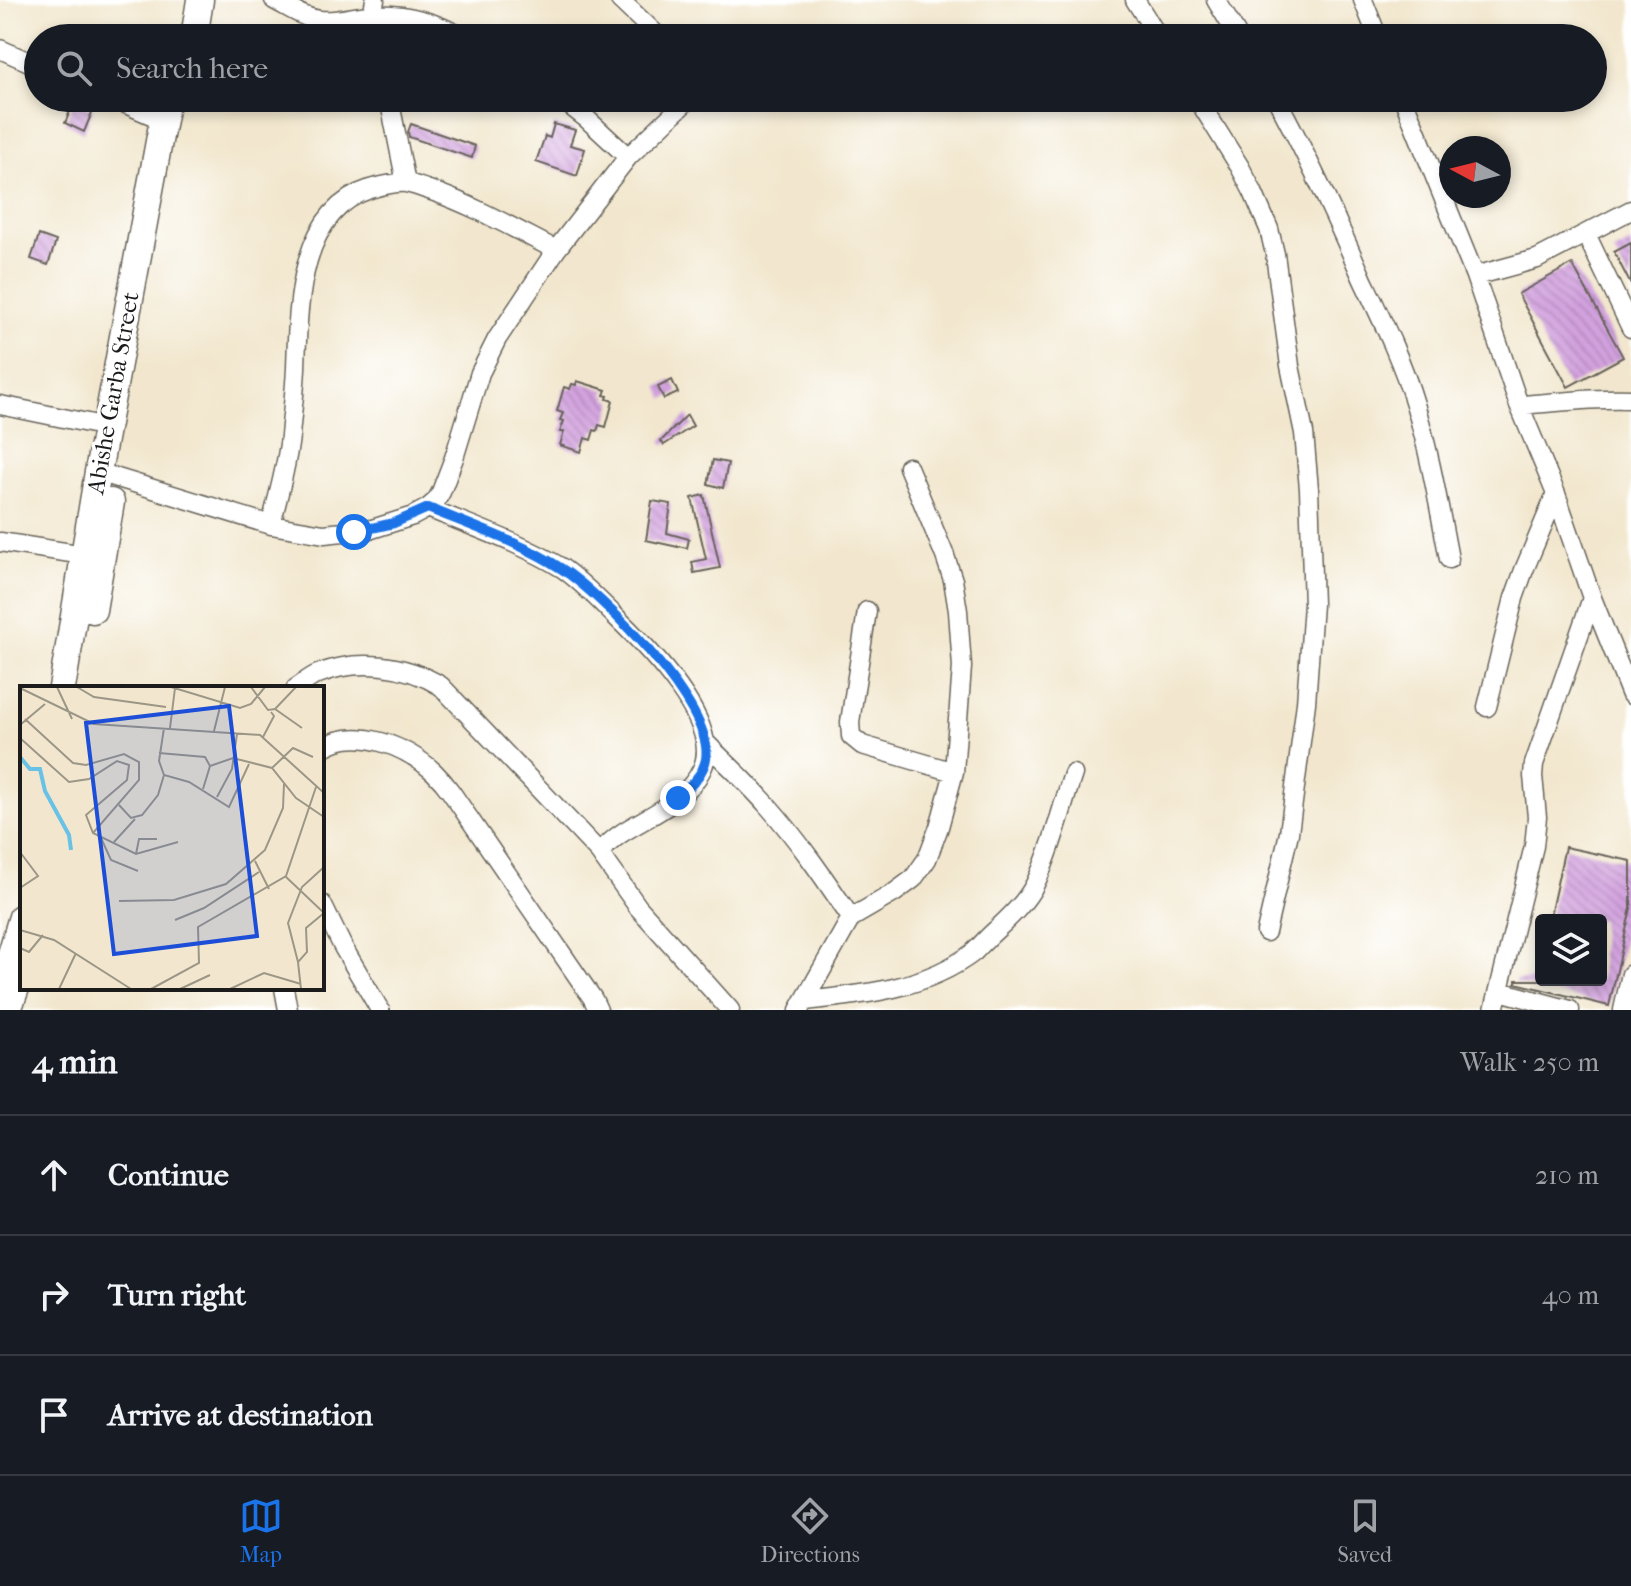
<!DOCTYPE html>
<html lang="en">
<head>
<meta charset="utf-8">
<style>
  :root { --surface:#171b24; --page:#20242c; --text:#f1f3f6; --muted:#9ea1a6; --line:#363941; --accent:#1a73e8 }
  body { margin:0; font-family:"IM FELL French Canon",serif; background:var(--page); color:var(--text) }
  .controls { position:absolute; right:24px; bottom:24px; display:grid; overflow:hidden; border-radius:8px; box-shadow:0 4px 12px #0003 }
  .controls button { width:72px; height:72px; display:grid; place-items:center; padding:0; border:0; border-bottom:2px solid var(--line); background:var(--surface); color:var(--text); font:40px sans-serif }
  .compass { position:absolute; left:1439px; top:136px; width:72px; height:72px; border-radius:50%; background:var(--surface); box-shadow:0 4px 12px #0003; rotate:277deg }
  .stop { position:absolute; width:24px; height:24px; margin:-18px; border:6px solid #1a73e8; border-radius:50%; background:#fff }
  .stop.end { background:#1a73e8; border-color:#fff; box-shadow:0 2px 8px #0008 }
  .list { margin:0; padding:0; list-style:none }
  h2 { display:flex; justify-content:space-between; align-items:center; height:104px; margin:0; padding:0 32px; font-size:34px }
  h2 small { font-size:26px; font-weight:400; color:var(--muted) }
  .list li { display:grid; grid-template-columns:52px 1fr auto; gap:24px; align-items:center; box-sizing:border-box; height:120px; padding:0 32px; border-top:2px solid var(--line) }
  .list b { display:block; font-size:30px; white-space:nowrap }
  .list em { font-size:26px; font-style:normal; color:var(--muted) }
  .icon { flex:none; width:44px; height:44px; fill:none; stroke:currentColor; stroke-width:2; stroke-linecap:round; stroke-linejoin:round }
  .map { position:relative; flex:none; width:1631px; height:1010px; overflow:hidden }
  .search { position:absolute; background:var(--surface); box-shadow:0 4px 12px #0003; left:24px; right:24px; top:24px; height:88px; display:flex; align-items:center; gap:20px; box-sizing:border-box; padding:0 28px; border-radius:44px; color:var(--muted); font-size:30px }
  .sheet { height:464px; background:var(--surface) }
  nav { display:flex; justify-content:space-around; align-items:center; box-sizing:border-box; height:112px; border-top:2px solid var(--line); background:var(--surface); font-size:22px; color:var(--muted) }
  nav a { display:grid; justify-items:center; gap:4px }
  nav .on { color:var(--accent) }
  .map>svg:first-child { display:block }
</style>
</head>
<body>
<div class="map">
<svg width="1631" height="1010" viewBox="0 0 1631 1010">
  <defs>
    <pattern id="building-back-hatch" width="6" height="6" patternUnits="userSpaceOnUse" patternTransform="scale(2)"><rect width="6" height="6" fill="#d2a1de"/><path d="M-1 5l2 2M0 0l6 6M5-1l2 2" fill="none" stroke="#b48abe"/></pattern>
  </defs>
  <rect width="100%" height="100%" fill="#fff"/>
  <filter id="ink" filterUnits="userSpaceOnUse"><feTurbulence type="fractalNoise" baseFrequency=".0125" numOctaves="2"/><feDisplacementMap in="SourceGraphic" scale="16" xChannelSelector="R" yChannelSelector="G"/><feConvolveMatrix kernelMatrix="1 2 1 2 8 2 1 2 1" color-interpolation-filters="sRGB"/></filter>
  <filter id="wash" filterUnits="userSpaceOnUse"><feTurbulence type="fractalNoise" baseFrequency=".006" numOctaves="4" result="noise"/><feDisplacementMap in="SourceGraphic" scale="32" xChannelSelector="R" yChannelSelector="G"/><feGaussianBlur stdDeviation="1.8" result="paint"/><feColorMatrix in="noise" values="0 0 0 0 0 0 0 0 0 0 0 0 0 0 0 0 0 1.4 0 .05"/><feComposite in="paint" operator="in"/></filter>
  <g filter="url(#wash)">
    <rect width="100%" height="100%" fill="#f2e7ce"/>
    <g id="blocks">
      <path fill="url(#building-back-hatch)" d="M74,102L93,110L84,132L65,123Z
        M411,124L475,146L472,158L409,137L408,132Z
        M554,124L575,130L570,145L585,149L577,176L536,162L545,136L550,138Z
        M39,235L56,241L48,265L31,259Z
        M1631,243V285L1614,252Z
        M1572,264L1623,357L1568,387L1518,294Z
        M672,380L678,393L664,399L658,387Z
        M577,381L606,390L604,395L608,396L607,399L613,401L606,427L599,425L597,431L594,430L591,440L585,438L581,452L560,445L564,432H560L564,421L560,420L563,413L557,411L564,387L570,389L572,384L576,385Z
        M687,415L693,426L664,445L661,441Z
        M713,460L728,463L723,488L708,484Z
        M704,495L720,568L694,573L692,562L706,559L692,498Z
        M652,501L671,504L667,533L689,539L687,548L678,546V547L646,540Z
        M1565,847L1631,861V908L1609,1006L1516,983V980H1601V920H1549Z"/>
    </g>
  </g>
  <g filter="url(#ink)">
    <use href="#blocks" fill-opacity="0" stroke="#67635a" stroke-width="2"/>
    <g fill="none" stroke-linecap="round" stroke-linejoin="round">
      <g stroke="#67635a" stroke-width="21">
        <path id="minor" d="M274,0C288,7 303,18 320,20C336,22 353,16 369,15C403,12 434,21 464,38
          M375,0L372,15L376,38
          M620,0L660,38
          M1135,0L1159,38
          M1216,0L1239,38
          M1363,0L1378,38
          M0,49L38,66
          M112,98L163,120
          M389,98L406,183
          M560,98L587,119L628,157
          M1197,98L1240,167L1253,192L1269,229L1275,254L1290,366L1304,433L1309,489L1313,604L1306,703L1289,833L1266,932
          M1276,98C1308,157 1336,218 1363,280C1382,320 1402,361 1415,404C1430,454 1439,507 1449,559
          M1403,98L1475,276L1519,405L1556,494L1592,598L1631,695
          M1586,234L1631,328
          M1475,276L1537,259L1631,210
          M0,405L107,427
          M1519,405C1556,403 1593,397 1631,399
          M98,472L271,525L324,534L372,529L413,516L428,508L436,501L441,492L454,458L480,373L497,339L556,250L628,157L690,98
          M428,508C471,526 523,544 562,568C582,582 599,600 616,617C646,646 724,724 702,769C687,801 650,815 622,833C614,838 606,846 599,852
          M271,525C278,495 287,466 290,436C292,413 295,391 296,368C298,307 298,212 370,189C381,186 394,182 406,183C413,184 422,188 429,190C473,205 515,229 556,250
          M0,542L84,555
          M867,611L850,722L851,736L862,745L954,772
          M296,688C303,684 310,677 318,674C358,658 405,664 441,686L599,852L638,907L730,1010
          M1487,707L1514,598L1524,570L1556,494
          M706,743C727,764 749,784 768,806C799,841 825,879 851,918
          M322,748C357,725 407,747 434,772C440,778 446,785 451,792L593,999L598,1010
          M322,904L343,947L380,1010
          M284,988L288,1010
          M1500,991L1570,1010
          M805,1001C863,995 926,989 974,952C981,945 988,937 996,930C1010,917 1026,902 1035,884C1052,849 1061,810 1073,774
          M799,1010L851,918L894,893L913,879L927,859L939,827L954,772L962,667L958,611L953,580L945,556L908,467
          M1494,1010L1534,846L1537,817L1533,776L1534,764L1592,598
          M1623,1010L1631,974"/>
      </g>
      <g stroke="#67635a" stroke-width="29">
        <path id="highway" d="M194,38L200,0
          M93,610L111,502
          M62,688L98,472L167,98
          M0,981L11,954L22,917
          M8,1010L22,971"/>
      </g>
      <use href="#minor" stroke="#fff" stroke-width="18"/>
      <use href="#highway" stroke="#fff" stroke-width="26"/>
    </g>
  </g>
  <g fill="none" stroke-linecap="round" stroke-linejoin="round" filter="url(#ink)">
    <path stroke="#1a73e8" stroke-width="10" d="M354,532L394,523L428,508C472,526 522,543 562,569C602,595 715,708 706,759C703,775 689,787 678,798"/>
  </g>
  <g text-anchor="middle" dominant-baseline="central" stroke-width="7" stroke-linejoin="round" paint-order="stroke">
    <g font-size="24" fill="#1c1c1c" stroke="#fff">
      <text transform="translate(113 393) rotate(-80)">Abishe Garba Street</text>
    </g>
  </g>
  <g transform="translate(20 686)">
    <rect width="304" height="304" fill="#f2e7ce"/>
    <path fill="none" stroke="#69c2e6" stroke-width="4" d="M0,71L10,83H20L25,105L49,149L51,164"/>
    <path fill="none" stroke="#9c9687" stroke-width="2" d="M37,1L52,33M57,1L74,11L146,21M151,1L220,22L231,18L245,1M231,1L248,24L255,23L282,42M0,2L74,38L240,49L304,107M255,23L276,1M5,33L53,77L66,79L104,68L119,76V94L73,147M0,39L25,18M144,42L139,75L144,89L169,96L209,121L229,78M150,42L155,2M194,45L205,1M243,51L254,30L251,26M0,52L49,96L69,93L97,75L109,79L107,94L66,129L73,147L116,168L158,156M139,67L185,71L190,80L183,103M190,80L213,72L252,82L276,112L304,131M252,82L273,62L293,71M197,111L212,83L217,48M99,119L111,132L122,129L138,109L144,89M81,152L91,174L118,185M94,156L115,133M0,166L18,190L0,202M116,168L119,153H137M235,175L249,203M265,190L304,227M99,215L154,214L206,198L245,164L263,122L264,98M155,234L184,222L239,186M0,244L34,254L111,303M0,262L9,266L23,249M278,276L268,237L282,201L304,181M39,303L56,267M131,303L179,277L178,241L266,190L296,101M160,303L190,289M210,303L244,287L281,298M281,303L278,276L287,266L286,242L304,227"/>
    <path fill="#1d4ed8" fill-opacity="0.15" stroke="#1d4ed8" stroke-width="4" d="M209,20L237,250L94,268L66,37Z"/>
    <rect width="304" height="304" fill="none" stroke="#1c1c1c" stroke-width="4"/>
  </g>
</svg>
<div class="controls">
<button><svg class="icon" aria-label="layers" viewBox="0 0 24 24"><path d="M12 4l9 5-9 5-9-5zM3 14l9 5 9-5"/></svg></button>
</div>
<svg class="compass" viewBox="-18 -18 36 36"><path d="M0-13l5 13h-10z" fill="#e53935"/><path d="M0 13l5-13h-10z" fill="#9ea1a6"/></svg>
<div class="stop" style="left:354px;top:532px"></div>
<div class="stop end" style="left:678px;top:798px"></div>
<div class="search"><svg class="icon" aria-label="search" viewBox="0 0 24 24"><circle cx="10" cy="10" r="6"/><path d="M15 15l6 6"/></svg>Search here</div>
</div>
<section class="sheet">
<h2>4 min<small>Walk · 250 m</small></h2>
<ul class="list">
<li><svg class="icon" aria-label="ahead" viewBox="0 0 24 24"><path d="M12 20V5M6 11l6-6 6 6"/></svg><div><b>Continue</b></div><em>210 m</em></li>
<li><svg class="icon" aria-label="right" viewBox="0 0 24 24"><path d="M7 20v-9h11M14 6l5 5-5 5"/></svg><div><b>Turn right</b></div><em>40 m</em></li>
<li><svg class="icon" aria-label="arrive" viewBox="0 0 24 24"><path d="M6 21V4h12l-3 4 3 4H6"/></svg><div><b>Arrive at destination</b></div></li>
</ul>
</section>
<nav>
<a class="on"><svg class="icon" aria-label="map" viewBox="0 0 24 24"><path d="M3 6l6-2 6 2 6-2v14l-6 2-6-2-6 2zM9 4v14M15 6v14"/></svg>Map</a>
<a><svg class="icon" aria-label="directions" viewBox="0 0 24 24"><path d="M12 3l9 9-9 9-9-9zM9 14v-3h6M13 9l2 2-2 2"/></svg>Directions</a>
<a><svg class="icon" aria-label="saved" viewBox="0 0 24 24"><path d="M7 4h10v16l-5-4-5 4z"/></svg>Saved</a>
</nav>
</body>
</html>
